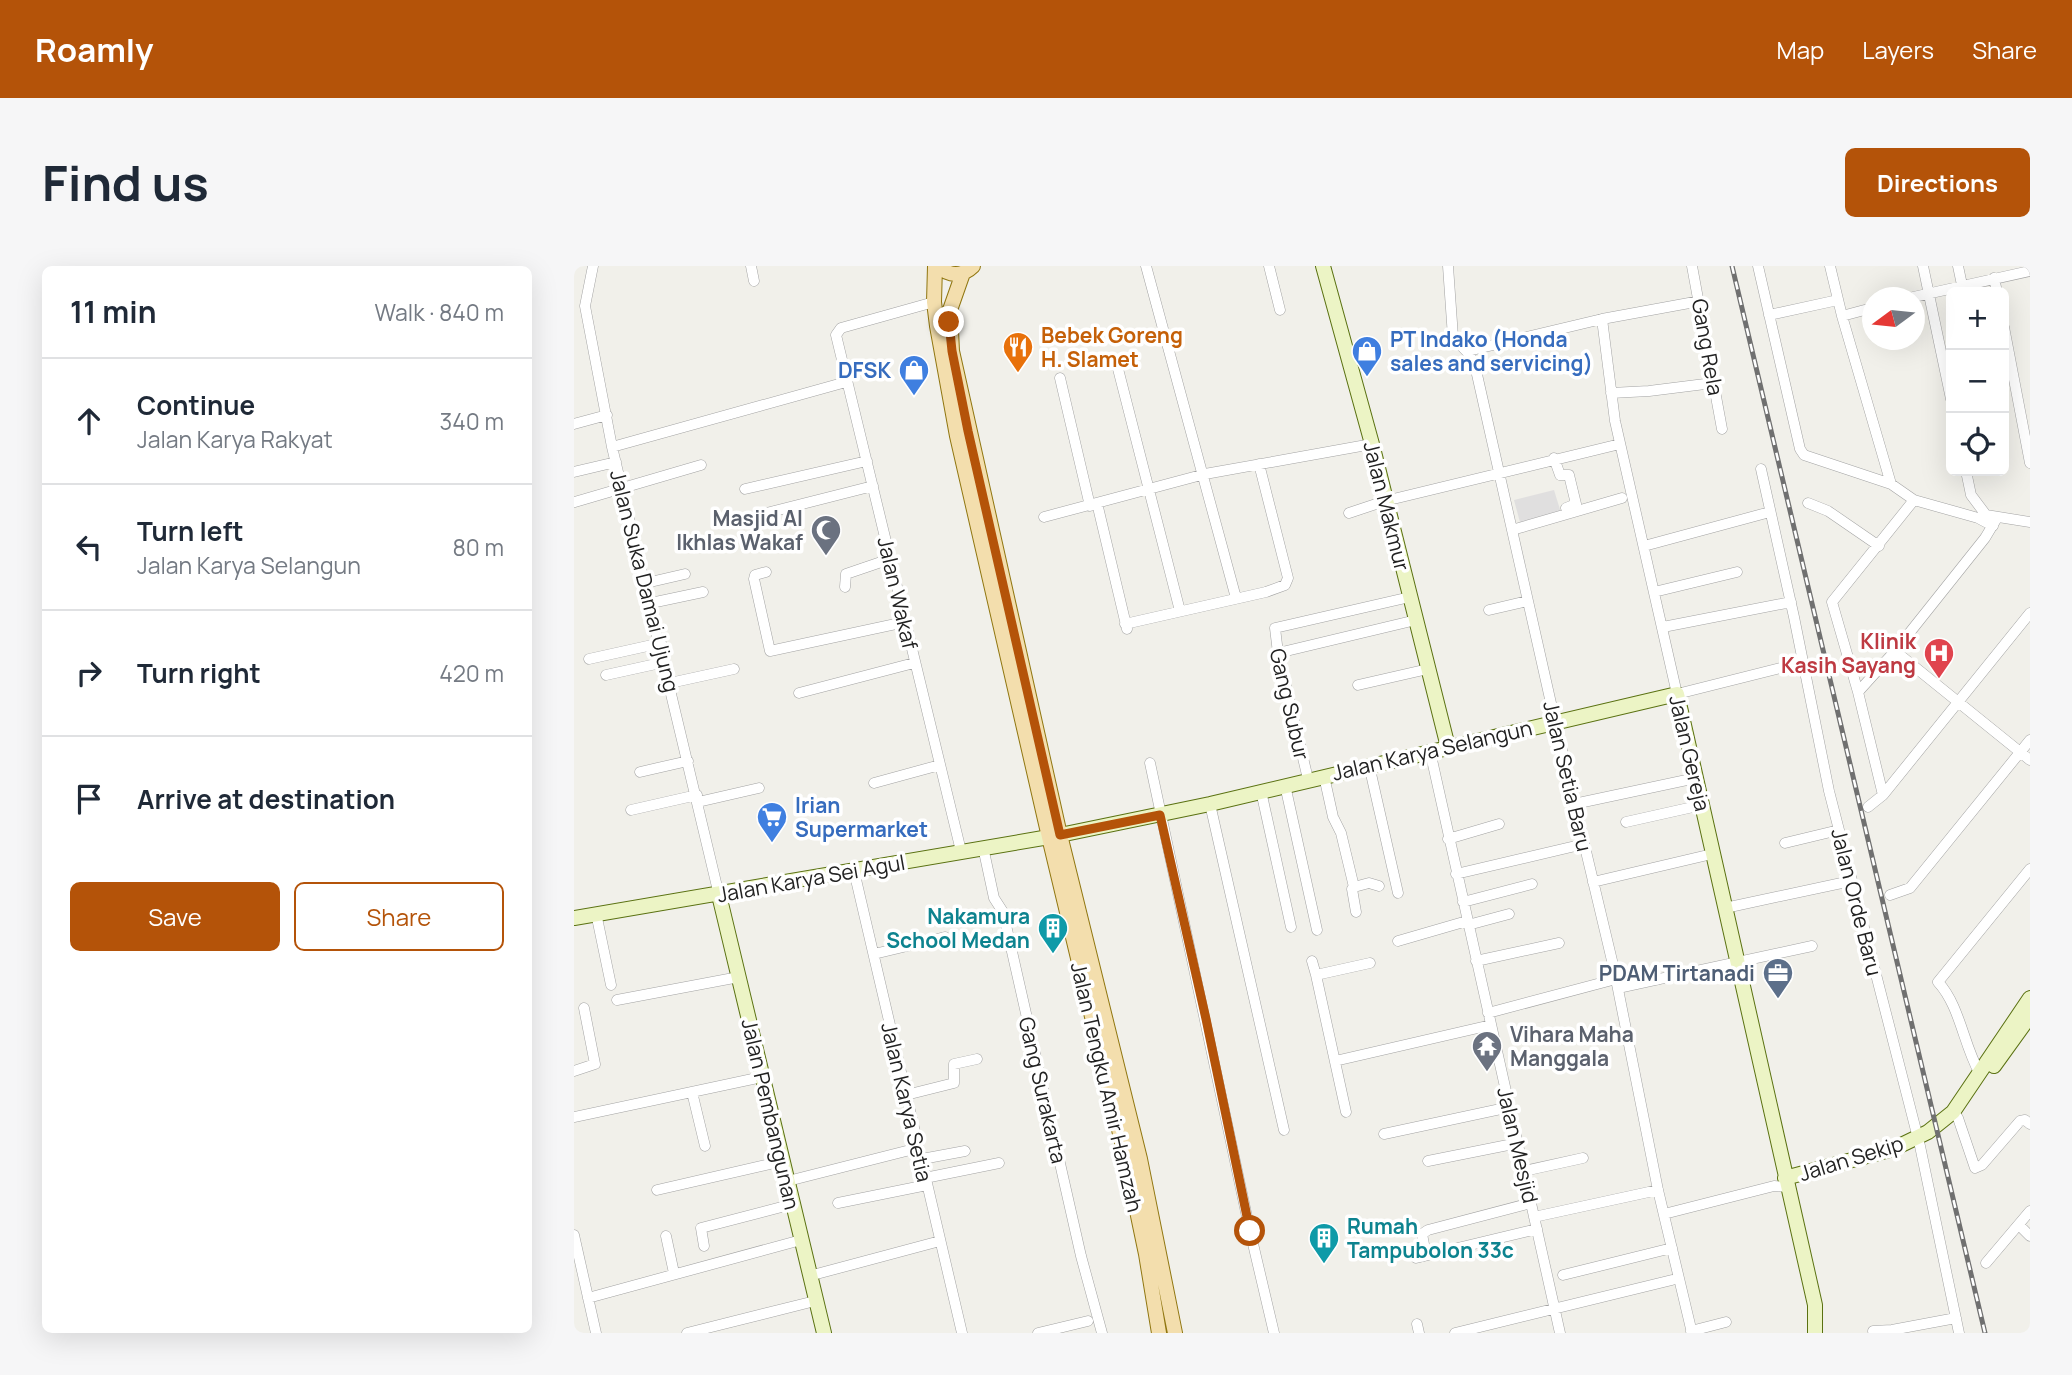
<!DOCTYPE html>
<html lang="en">
<head>
<meta charset="utf-8">
<style>
  :root { --surface:#fff; --page:#f6f6f7; --text:#1f2937; --muted:#747a83; --line:#e0e1e3; --accent:#b45309 }
  body { margin:0; font-family:Manrope,sans-serif; background:var(--page); color:var(--text) }
  .controls { position:absolute; right:21px; top:21px; display:grid; overflow:hidden; border-radius:10px; box-shadow:0 7px 28px #0002 }
  .controls button { width:63px; height:63px; display:grid; place-items:center; padding:0; border:0; border-bottom:2px solid var(--line); background:var(--surface); color:var(--text); font:35px sans-serif }
  .compass { position:absolute; left:1288px; top:21px; width:63px; height:63px; border-radius:50%; background:var(--surface); box-shadow:0 7px 28px #0002; rotate:255deg }
  .stop { position:absolute; width:21px; height:21px; margin:-16px; border:5px solid #b45309; border-radius:50%; background:#fff }
  .stop.end { background:#b45309; border-color:#fff; box-shadow:0 2px 7px #0008 }
  .list { margin:0; padding:0; list-style:none }
  h2 { display:flex; justify-content:space-between; align-items:center; height:91px; margin:0; padding:0 28px; font-size:30px }
  h2 small { font-size:23px; font-weight:400; color:var(--muted) }
  .list li { display:grid; grid-template-columns:46px 1fr auto; gap:21px; align-items:center; box-sizing:border-box; height:126px; padding:0 28px; border-top:2px solid var(--line) }
  .list b { display:block; font-size:26px; white-space:nowrap }
  .list p { margin:0; font-size:23px; white-space:nowrap; color:var(--muted) }
  .list em { font-size:23px; font-style:normal; color:var(--muted) }
  .actions { display:flex; gap:14px; padding:21px 28px }
  .actions a { flex:1; padding:16px 0; border:2px solid var(--accent); border-radius:10px; text-align:center; font-size:24px; color:var(--accent) }
  .actions .main { background:var(--accent); color:#fff }
  .icon { flex:none; width:38px; height:38px; fill:none; stroke:currentColor; stroke-width:2; stroke-linecap:round; stroke-linejoin:round }
  .map { position:relative; flex:none; width:1456px; height:1067px; overflow:hidden; border-radius:10px }
  header { display:flex; align-items:center; gap:42px; box-sizing:border-box; height:98px; padding:0 35px; background:var(--accent); color:#fff }
  header strong { font-size:33px }
  nav { display:flex; gap:38px; margin-inline-start:auto; font-size:24px }
  .intro { display:flex; align-items:center; justify-content:space-between; box-sizing:border-box; height:168px; padding:0 42px }
  h1 { margin:0; font-size:49px }
  .button { padding:18px 32px; border-radius:10px; background:var(--accent); color:#fff; font-size:24px; font-weight:700 }
  main { display:flex; gap:42px; padding:0 42px }
  aside { flex:1; background:var(--surface); border-radius:10px; box-shadow:0 7px 28px #0002 }
  .map>svg:first-child { display:block }
</style>
</head>
<body>
<header>
<strong>Roamly</strong>
<nav><a>Map</a><a>Layers</a><a>Share</a></nav>
</header>
<div class="intro"><h1>Find us</h1><a class="button">Directions</a></div>
<main>
<aside>
<h2>11 min<small>Walk · 840 m</small></h2>
<ul class="list">
<li><svg class="icon" aria-label="ahead" viewBox="0 0 24 24"><path d="M12 20V5M6 11l6-6 6 6"/></svg><div><b>Continue</b><p>Jalan Karya Rakyat</p></div><em>340 m</em></li>
<li><svg class="icon" aria-label="left" viewBox="0 0 24 24"><path d="M17 20v-9H6M10 6l-5 5 5 5"/></svg><div><b>Turn left</b><p>Jalan Karya Selangun</p></div><em>80 m</em></li>
<li><svg class="icon" aria-label="right" viewBox="0 0 24 24"><path d="M7 20v-9h11M14 6l5 5-5 5"/></svg><div><b>Turn right</b></div><em>420 m</em></li>
<li><svg class="icon" aria-label="arrive" viewBox="0 0 24 24"><path d="M6 21V4h12l-3 4 3 4H6"/></svg><div><b>Arrive at destination</b></div></li>
</ul>
<div class="actions"><a class="main">Save</a><a>Share</a></div>
</aside>
<div class="map">
<svg width="1456" height="1067" viewBox="0 0 1456 1067">
  <rect width="100%" height="100%" fill="#f1f0ea"/>
  <path fill="#e0dfdf" d="M980,224L988,250L947,260L940,234Z"/>
  <g fill="none" stroke-linecap="round" stroke-linejoin="round">
    <g stroke="#a3a3a3" stroke-width="11">
      <path id="street" d="M19,0L11,40L38,181L145,629
        M177,0L180,15
        M572,0L662,332
        M695,0L706,44
        M874,0L879,71L896,89L902,104L981,455L1040,703L1084,924L1118,1067
        M1118,0L1148,163
        M1184,0L1226,183L1230,189L1317,218L1340,234L1404,252L1419,260
        M1256,0L1268,50L1317,218
        M1349,0L1377,133
        M1384,0L1388,19
        M1420,12L1423,26
        M1335,32L1456,5
        M360,36L267,62L262,69L387,585
        M1195,49L1264,34
        M1268,50L1298,42
        M1028,53L1041,155L1103,428L1230,396
        M1430,61L1456,197
        M894,85L1028,53L1126,35
        M542,95L606,345
        M486,112L516,240
        M1037,127L1075,125L1139,117
        M0,158L33,149
        M38,181L272,116
        M980,192L986,209H995L1002,238L992,242
        M1187,203L1220,351L1255,525L1346,880L1385,1067
        M1392,205L1397,229L1412,249L1456,256
        M0,206L42,196
        M171,223L293,195
        M1340,234L1258,336L1284,426L1309,529L1456,347
        M1,236L127,199
        M523,237L553,363
        M1234,237L1254,245L1305,280
        M775,247L811,235L1046,178
        M470,251L631,208L798,178
        M161,255L299,220
        M938,264L1048,232
        M1070,280L1196,246
        M192,306L181,309L180,313L196,385L331,356
        M72,317L111,308
        M271,321L272,308L316,293
        M1080,326L1163,306
        M77,337L129,326
        M915,344L953,335
        M551,358L692,326L711,319L714,312L685,198
        M1089,361L1217,336
        M1321,385L1456,494
        M704,387L842,354
        M15,393L87,377
        M32,409L91,396
        M96,417L160,403
        M784,419L854,403
        M1284,426L1321,385L1411,272L1423,252
        M225,427L340,397
        M856,485L986,1067
        M576,497L676,965L700,1067
        M795,499L824,627
        M66,506L114,495
        M750,510L759,551L767,567L780,621L778,623L782,646
        M734,513L704,387L701,362L836,331
        M300,517L366,499
        M711,519L743,664
        M687,525L717,661
        M124,536L185,522
        M636,538L710,864
        M1000,538L1122,512
        M1294,541L1309,529
        M57,544L123,529
        M1052,556L1128,539
        M874,573L925,558
        M1211,577L1265,564
        M409,581L420,632L429,646L507,990L528,1067
        M280,605L388,1067
        M882,608L1010,578
        M1019,616L1138,588
        M780,621L795,617L805,620
        M1316,629L1336,622L1456,474
        M889,636L958,618
        M1151,642L1277,615
        M22,647L37,719
        M894,659L935,648
        M824,675L893,655
        M300,688L371,671
        M738,695L742,709L796,697
        M902,695L985,677
        M742,709L772,846
        M1044,722L1238,680
        M43,734L165,711
        M914,747L1042,713
        M761,795L917,759
        M0,805L21,798L10,742
        M1405,806C1389,777 1386,740 1364,716L1456,603
        M118,826L131,880
        M332,829L380,817V798L403,793
        M1379,846L1384,852L1401,902L1408,899L1446,855L1451,854L1456,858
        M0,851L188,811
        M810,868L936,841
        M348,893L391,885
        M854,895L944,877
        M950,905L1009,892
        M351,912L425,897
        M214,915L344,882
        M83,924L209,895
        M264,937L353,919
        M1090,948L1200,920L1214,921
        M960,951L1084,924
        M1445,959L1456,970
        M0,969L22,1067
        M92,970L100,1007
        M130,980L127,962L219,938
        M852,989L848,968L854,964L957,937
        M842,992L963,963
        M1412,997L1456,945
        M989,1009L1098,982
        M235,1010L366,975
        M14,1032L227,974
        M843,1058L845,1067
        M1117,1065L1152,1056
        M1299,1065L1318,1064L1382,1052
        M113,1067L241,1035
        M464,1067L514,1055
        M881,1067L1098,1014"/>
    </g>
    <g stroke="#5a7111" stroke-width="16">
      <path id="secondary" d="M749,0L798,178L874,481
        M486,569L636,538L1103,428L1241,1039V1067
        M145,629L250,1067
        M0,652L475,571
        M1420,800L1456,750
        M1211,912L1319,883L1354,866L1379,846L1456,732"/>
    </g>
    <g stroke="#907610" stroke-width="16">
      <path id="primary" d="M361,0L360,36L363,60L383,170L475,571L553,897L572,988L585,1067
        M365,0C375,11 389,10 399,0
        M389,7L376,44L378,85L486,569L566,893L601,1067"/>
    </g>
    <use href="#street" stroke="#fff" stroke-width="10"/>
    <use href="#secondary" stroke="#ecf4c5" stroke-width="14"/>
    <use href="#primary" stroke="#f3dead" stroke-width="14"/>
    <g stroke="#707070" stroke-width="5">
      <path id="rail" d="M1158,0L1411,1067"/>
    </g>
    <use href="#rail" stroke="#fff" stroke-width="2.5" stroke-dasharray="8" stroke-linecap="butt"/>
  </g>
  <g fill="none" stroke-linecap="round" stroke-linejoin="round">
    <path stroke="#b45309" stroke-width="9" d="M375,56L378,85L394,165L486,569L586,549L632,753L676,965"/>
  </g>
  <defs>
    <g id="restaurant-pin" transform="scale(1.575)"><path d="M0 17L-7.5 6A9.5 9.5 0 1 1 7.5 6Z" fill="#e8710a" stroke="#fff"/><path d="M-5-6h1v4h1v-4h1v4h1v-4h1v5L-1.5 .5V6h-2V.5L-5-1ZM5-6V6H3V1.5H1.5Q1.5-4 5-6Z" fill="#fff"/></g>
    <g id="shop-pin" transform="scale(1.575)"><path d="M0 17L-7.5 6A9.5 9.5 0 1 1 7.5 6Z" fill="#3f7fe0" stroke="#fff"/><path d="M-5-2.5h2.3a2.7 3.5 0 0 1 5.4 0H5L5.5 6h-11ZM-1.5-2.5h3a1.5 2.3 0 0 0-3 0Z" fill="#fff"/></g>
    <g id="mosque-pin" transform="scale(1.575)"><path d="M0 17L-7.5 6A9.5 9.5 0 1 1 7.5 6Z" fill="#6b7280" stroke="#fff"/><path d="M3.5-4.9A6 6 0 1 0 3.5 4.9A5 5 0 1 1 3.5-4.9Z" fill="#fff"/></g>
    <g id="hospital-pin" transform="scale(1.575)"><path d="M0 17L-7.5 6A9.5 9.5 0 1 1 7.5 6Z" fill="#e0444e" stroke="#fff"/><path d="M-5-5h3v3.5h4V-5h3V5h-3V1.5h-4V5h-3Z" fill="#fff"/></g>
    <g id="supermarket-pin" transform="scale(1.575)"><path d="M0 17L-7.5 6A9.5 9.5 0 1 1 7.5 6Z" fill="#3f7fe0" stroke="#fff"/><path d="M-6-5.5h2.5l.6 2H6L4.5 2H-2.5L-4.4-4H-6ZM-1.5 3.2a1.3 1.3 0 1 0 .1 0ZM3 3.2a1.3 1.3 0 1 0 .1 0Z" fill="#fff"/></g>
    <g id="building-pin" transform="scale(1.575)"><path d="M0 17L-7.5 6A9.5 9.5 0 1 1 7.5 6Z" fill="#0f9aa8" stroke="#fff"/><path d="M-4-6H4V6H1V3H-1V6H-4ZM-2.5-4.3h1.7v1.8h-1.7ZM.8-4.3h1.7v1.8H.8ZM-2.5-1h1.7V.8h-1.7ZM.8-1h1.7V.8H.8Z" fill="#fff"/></g>
    <g id="office-pin" transform="scale(1.575)"><path d="M0 17L-7.5 6A9.5 9.5 0 1 1 7.5 6Z" fill="#5c6f8a" stroke="#fff"/><path d="M-6-3h4V-5.5h4V-3h4V5H-6ZM-1-4.5V-3h2v-1.5ZM-6 0V1H6V0Z" fill="#fff"/></g>
    <g id="temple-pin" transform="scale(1.575)"><path d="M0 17L-7.5 6A9.5 9.5 0 1 1 7.5 6Z" fill="#6b7280" stroke="#fff"/><path d="M0-6L5-2H3V0L6.5 2.5H4V6H1.5V3h-3V6H-4V2.5H-6.5L-3 0V-2H-5Z" fill="#fff"/></g>
  </defs>
  <g fill-rule="evenodd">
    <use href="#restaurant-pin" x="444" y="81"/>
    <use href="#shop-pin" x="793" y="85"/>
    <use href="#shop-pin" x="340" y="104"/>
    <use href="#mosque-pin" x="252" y="264"/>
    <use href="#hospital-pin" x="1365" y="387"/>
    <use href="#supermarket-pin" x="198" y="551"/>
    <use href="#building-pin" x="479" y="662"/>
    <use href="#office-pin" x="1204" y="707"/>
    <use href="#temple-pin" x="913" y="780"/>
    <use href="#building-pin" x="750" y="972"/>
  </g>
  <g text-anchor="middle" dominant-baseline="central" stroke-width="7" stroke-linejoin="round" paint-order="stroke">
    <g font-size="21" font-weight="bold" fill="#c56008" stroke="#fff" text-anchor="start">
      <text x="467" y="69">Bebek Goreng<tspan x="467" dy="24">H. Slamet</tspan></text>
    </g>
    <g font-size="21" font-weight="bold" fill="#366cbe" stroke="#fff" text-anchor="start">
      <text x="816" y="73">PT Indako (Honda<tspan x="816" dy="24">sales and servicing)</tspan></text>
      <text x="317" y="104" text-anchor="end">DFSK</text>
      <text x="221" y="539">Irian<tspan x="221" dy="24">Supermarket</tspan></text>
    </g>
    <g font-size="21" fill="#222" stroke="#fff">
      <text transform="translate(1134 81) rotate(80)">Gang Rela</text>
      <text transform="translate(813 240) rotate(76)">Jalan Makmur</text>
      <text transform="translate(71 315) rotate(76)">Jalan Suka Damai Ujung</text>
      <text transform="translate(324 327) rotate(77)">Jalan Wakaf</text>
      <text transform="translate(716 438) rotate(77)">Gang Subur</text>
      <text transform="translate(858 484) rotate(-13)">Jalan Karya Selangun</text>
      <text transform="translate(1116 487) rotate(77)">Jalan Gereja</text>
      <text transform="translate(994 510) rotate(77)">Jalan Setia Baru</text>
      <text transform="translate(237 612) rotate(-10)">Jalan Karya Sei Agul</text>
      <text transform="translate(1283 636) rotate(76)">Jalan Orde Baru</text>
      <text transform="translate(533 821) rotate(77)">Jalan Tengku Amir Hamzah</text>
      <text transform="translate(469 824) rotate(77)">Gang Surakarta</text>
      <text transform="translate(333 836) rotate(77)">Jalan Karya Setia</text>
      <text transform="translate(197 848) rotate(77)">Jalan Pembangunan</text>
      <text transform="translate(944 879) rotate(77)">Jalan Mesjid</text>
      <text transform="translate(1277 892) rotate(-17)">Jalan Sekip</text>
    </g>
    <g font-size="21" font-weight="bold" fill="#5b616d" stroke="#fff" text-anchor="end">
      <text x="229" y="252">Masjid Al<tspan x="229" dy="24">Ikhlas Wakaf</tspan></text>
      <text x="936" y="768" text-anchor="start">Vihara Maha<tspan x="936" dy="24">Manggala</tspan></text>
    </g>
    <g font-size="21" font-weight="bold" fill="#be3a42" stroke="#fff" text-anchor="end">
      <text x="1342" y="375">Klinik<tspan x="1342" dy="24">Kasih Sayang</tspan></text>
    </g>
    <g font-size="21" font-weight="bold" fill="#0d838f" stroke="#fff" text-anchor="end">
      <text x="456" y="650">Nakamura<tspan x="456" dy="24">School Medan</tspan></text>
      <text x="773" y="960" text-anchor="start">Rumah<tspan x="773" dy="24">Tampubolon 33c</tspan></text>
    </g>
    <g font-size="21" font-weight="bold" fill="#4e5e75" stroke="#fff" text-anchor="end">
      <text x="1181" y="707">PDAM Tirtanadi</text>
    </g>
  </g>
</svg>
<div class="controls">
<button>+</button>
<button>−</button>
<button><svg class="icon" aria-label="locate" viewBox="0 0 24 24"><circle cx="12" cy="12" r="6"/><path d="M12 2v4M12 18v4M2 12h4M18 12h4"/></svg></button>
</div>
<svg class="compass" viewBox="-18 -18 36 36"><path d="M0-13l5 13h-10z" fill="#e53935"/><path d="M0 13l5-13h-10z" fill="#747a83"/></svg>
<div class="stop" style="left:676px;top:965px"></div>
<div class="stop end" style="left:375px;top:56px"></div>
</div>
</main>
</body>
</html>
